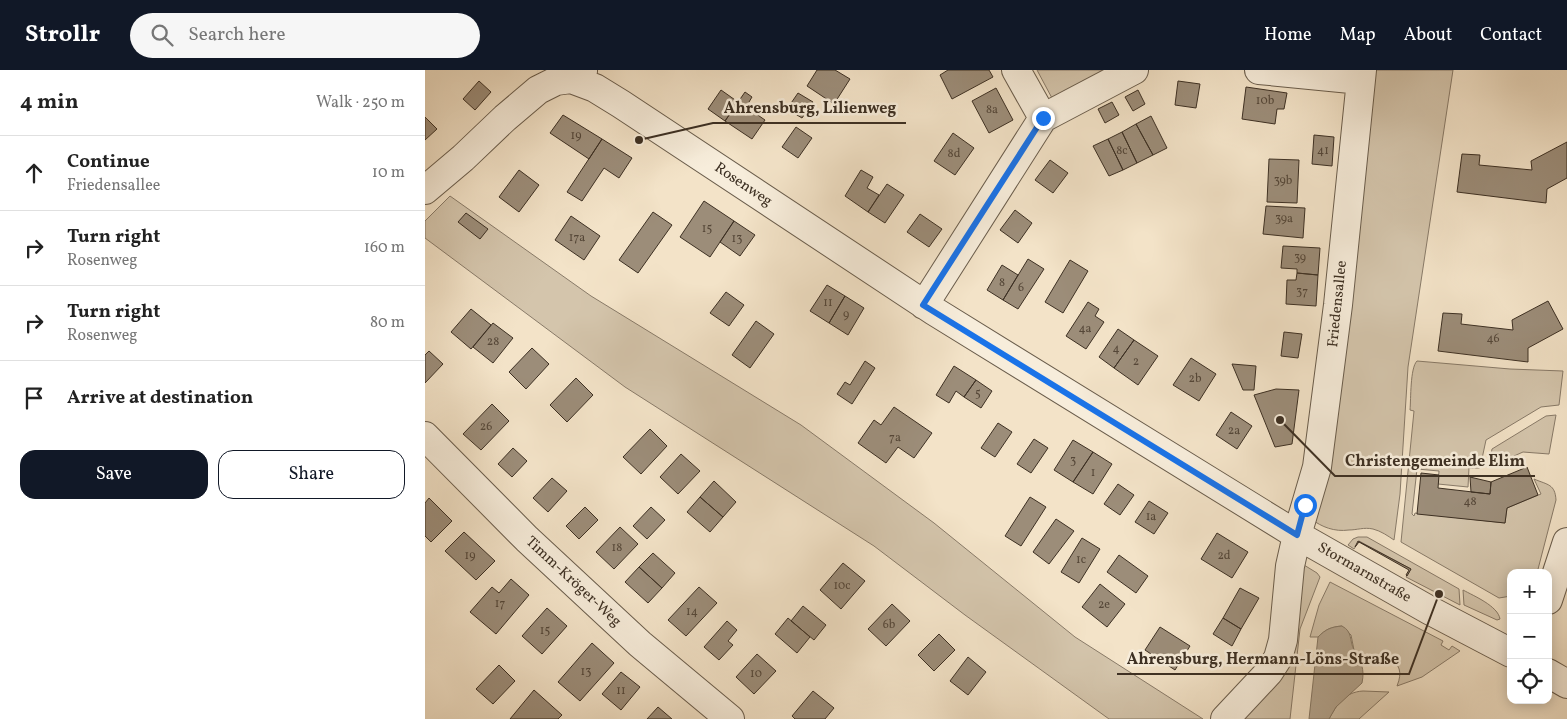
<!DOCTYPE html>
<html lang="en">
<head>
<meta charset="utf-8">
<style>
  :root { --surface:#fff; --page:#f6f6f6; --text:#222; --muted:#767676; --line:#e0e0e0; --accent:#111827 }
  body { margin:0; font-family:Vollkorn,serif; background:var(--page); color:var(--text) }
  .controls { position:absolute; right:15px; bottom:15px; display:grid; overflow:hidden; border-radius:10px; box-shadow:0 2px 12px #0003 }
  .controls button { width:45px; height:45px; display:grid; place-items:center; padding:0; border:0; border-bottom:1px solid var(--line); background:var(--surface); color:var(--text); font:25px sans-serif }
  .stop { position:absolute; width:15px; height:15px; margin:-11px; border:4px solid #1a73e8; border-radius:50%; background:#fff }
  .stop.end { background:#1a73e8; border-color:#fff; box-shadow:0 1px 5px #0008 }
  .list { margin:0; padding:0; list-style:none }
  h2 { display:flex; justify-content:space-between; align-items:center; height:65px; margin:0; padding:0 20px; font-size:21px }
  h2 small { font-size:16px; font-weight:400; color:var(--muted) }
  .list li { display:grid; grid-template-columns:32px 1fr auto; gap:15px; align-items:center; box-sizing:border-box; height:75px; padding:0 20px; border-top:1px solid var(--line) }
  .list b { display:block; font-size:19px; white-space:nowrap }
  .list p { margin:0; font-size:16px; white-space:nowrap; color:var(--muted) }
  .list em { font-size:16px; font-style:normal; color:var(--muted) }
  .actions { display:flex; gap:10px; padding:15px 20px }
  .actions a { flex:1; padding:11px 0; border:1px solid var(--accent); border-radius:15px; text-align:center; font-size:18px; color:var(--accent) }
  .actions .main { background:var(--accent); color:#fff }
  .icon { flex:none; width:28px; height:28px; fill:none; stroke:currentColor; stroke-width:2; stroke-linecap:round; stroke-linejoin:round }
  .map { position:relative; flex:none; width:1142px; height:649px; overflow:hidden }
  header { display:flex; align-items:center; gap:30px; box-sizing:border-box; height:70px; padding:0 25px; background:var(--accent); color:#fff }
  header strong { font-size:24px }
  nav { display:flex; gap:28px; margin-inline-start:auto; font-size:18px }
  .search { width:350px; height:45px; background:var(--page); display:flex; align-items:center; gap:12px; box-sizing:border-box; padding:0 18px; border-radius:28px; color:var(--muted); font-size:19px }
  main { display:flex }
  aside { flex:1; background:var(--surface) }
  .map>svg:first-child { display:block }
</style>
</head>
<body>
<header>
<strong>Strollr</strong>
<div class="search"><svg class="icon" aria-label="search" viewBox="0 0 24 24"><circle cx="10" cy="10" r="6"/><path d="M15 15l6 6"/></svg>Search here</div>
<nav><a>Home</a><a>Map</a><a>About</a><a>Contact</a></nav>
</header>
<main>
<aside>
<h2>4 min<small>Walk · 250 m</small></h2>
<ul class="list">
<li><svg class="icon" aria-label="ahead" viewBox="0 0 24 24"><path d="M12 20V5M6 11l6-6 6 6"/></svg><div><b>Continue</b><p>Friedensallee</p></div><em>10 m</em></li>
<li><svg class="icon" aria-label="right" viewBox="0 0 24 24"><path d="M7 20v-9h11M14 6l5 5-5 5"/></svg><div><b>Turn right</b><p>Rosenweg</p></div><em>160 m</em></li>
<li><svg class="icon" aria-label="right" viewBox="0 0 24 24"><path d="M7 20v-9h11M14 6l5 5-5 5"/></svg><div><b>Turn right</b><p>Rosenweg</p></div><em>80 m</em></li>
<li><svg class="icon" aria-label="arrive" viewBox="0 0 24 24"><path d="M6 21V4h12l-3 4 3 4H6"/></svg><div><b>Arrive at destination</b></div></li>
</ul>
<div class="actions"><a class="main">Save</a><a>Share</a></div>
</aside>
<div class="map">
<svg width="1142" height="649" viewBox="0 0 1142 649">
  <rect width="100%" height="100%" fill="#f3e3c8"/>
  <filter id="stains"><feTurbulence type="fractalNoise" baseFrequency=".004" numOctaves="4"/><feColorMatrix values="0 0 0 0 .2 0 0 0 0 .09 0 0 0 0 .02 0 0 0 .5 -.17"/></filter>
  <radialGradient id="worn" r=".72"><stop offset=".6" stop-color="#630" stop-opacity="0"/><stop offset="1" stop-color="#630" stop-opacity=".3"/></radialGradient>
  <path fill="#d4c5ac" stroke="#887a68" d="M612,0H679L628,30Z
    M949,0H1028L983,297L975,424L969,470C963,466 956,461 948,459C939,457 932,460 924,460C909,462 897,457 886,449Z
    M25,126L166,226L376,355L509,453L650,567L778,649H684L540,545L449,476L200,317L0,168V151Z
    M992,291L1085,299L1138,301L1134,335L1116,337L1061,370L1055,398H1044L1043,417L1013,414L1014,401L992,399L987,444L989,446L990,443L1080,453L1082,438L1116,424L1109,409C1123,415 1130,414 1131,430L1112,503H1086V526L1074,528L976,472L989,341L985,340C986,329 985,298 992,291Z
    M1131,345L1124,384L1098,382L1064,397L1067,379L1121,346Z
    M933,467H942L1034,519L1035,535L981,507L986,499L934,471L929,479L923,475L928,469Z
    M879,495L892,503L895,507L875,559L865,649H804L839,614Z
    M905,512L1018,571L1016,575L1024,580L1027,576L1035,581L997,607L972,616C984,587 955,585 934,586L929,580L926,565L917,556C906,557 901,559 893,567H885L894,535Z
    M1038,520C1049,526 1073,536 1075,549L1072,550L1039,535Z
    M938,621L964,622L934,649H904C912,634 920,622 938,621Z"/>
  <path fill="#b5a690" stroke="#857764" d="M917,556C928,562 924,570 929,580C936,593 940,598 937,613L911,637L904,649H884L893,567C901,559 906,557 917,556Z"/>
  <path fill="#9c8d79" stroke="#3d3023" d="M392,0H410L425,9L409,34L382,16Z
    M523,0H564L568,7L527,29L515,5Z
    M54,11L66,22L50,40L38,29Z
    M753,11L775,14L771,38L750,35Z
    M821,17L862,23L859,39H852L850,54L817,49Z
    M571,18L588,50L564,63L547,31Z
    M296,20L313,32L300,51L283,39Z
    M713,20L720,34L708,41L700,27Z
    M320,22L327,27L321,37L340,50L327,69L300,51Z
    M373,23L388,32L377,48L362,39Z
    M687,32L694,45L680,53L673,39Z
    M138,45L177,69L164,89L125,63Z
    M726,46L742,78L728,85L711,54Z
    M0,47L12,59L0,70Z
    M711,54L728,85L712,93L697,62Z
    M371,57L387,68L373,88L357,77Z
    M697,62L712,93L698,100L683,69Z
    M528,63L549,78L530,105L509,91Z
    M889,65L909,67L907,96L887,94Z
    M177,69L207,88L194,108L179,98L157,131L142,122Z
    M683,69L698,100L684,106L668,76Z
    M1142,72V108L1122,119L1121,133L1032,122L1037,84L1055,85L1054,95L1107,100L1106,91Z
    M844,89L874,90L872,133L842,132Z
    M625,90L643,103L628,123L610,110Z
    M94,100L114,115L94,142L74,127Z
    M436,100L448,107L442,118L454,125L443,142L420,126Z
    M462,114L479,125L460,153L443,142Z
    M279,131L309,151L285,187L255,167Z
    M841,136L880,138L878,168L838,164Z
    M590,140L607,153L593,173L575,160Z
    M228,142L247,155L213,203L194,190Z
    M41,143L63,159L55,169L33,152Z
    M495,144L517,159L504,177L482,162Z
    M146,146L175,166L159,190L130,170Z
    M309,151L330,165L315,186L295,172Z
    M858,176L895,178L893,205L872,203V199L856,198Z
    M603,189L619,199L593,239L578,230Z
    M645,190L663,201L638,243L620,232Z
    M577,195L593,205L578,230L562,220Z
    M872,203L893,205L891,236L861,234L862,210H871Z
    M402,215L420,226L404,253L385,241Z
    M301,222L319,235L304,256L285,243Z
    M420,226L439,238L423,265L404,253Z
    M1123,231L1138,259L1103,278V292L1013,281L1018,243L1037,244L1036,254L1088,260L1087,250Z
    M663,232L674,239L670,246L679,252L661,279L641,266Z
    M46,239L66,255L46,279L26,262Z
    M331,251L349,264L325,298L307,285Z
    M68,253L88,268L68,293L48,277Z
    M693,259L709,270L689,298L674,287Z
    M859,262L877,264L873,288L856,286Z
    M709,270L733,286L713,315L689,298Z
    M107,278L124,294L101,319L84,302Z
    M4,281L18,294L0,313V285Z
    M766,288L791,304L774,331L748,315Z
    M440,291L450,298L427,334L412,324L420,312L425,315Z
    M807,294L831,296L829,320H818Z
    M529,296L551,310L539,327L531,321L524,333L511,325Z
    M151,308L168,325L142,352L125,335Z
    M551,310L567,321L556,338L539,327Z
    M851,319L874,320L867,374L850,377L829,325Z
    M67,334L84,351L56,380L38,364Z
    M469,337L507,363L489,388L473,377L461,393L433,373L449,350L456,355Z
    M806,342L827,356L812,379L791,365Z
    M573,353L587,362L570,387L556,378Z
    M225,359L242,376L216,404L198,387Z
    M609,369L623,378L606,403L592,394Z
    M648,370L668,382L648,412L629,400Z
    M88,378L102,391L87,407L73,394Z
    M668,382L687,394L668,424L648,412Z
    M256,384L275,401L253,424L235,407Z
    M1102,397L1113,425L1082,438L1080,453L992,444L996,403L1014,405L1013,418L1065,424L1066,412Z
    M1045,407L1066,412L1065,424L1046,422Z
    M127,408L142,421L123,442L108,428Z
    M289,411L311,432L298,447L275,427Z
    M693,414L709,425L695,445L679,434Z
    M275,427L298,447L285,462L262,442Z
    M605,427L621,437L596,476L580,466Z
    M4,428L27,451L6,472L0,466V433Z
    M724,431L743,443L729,464L710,452Z
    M160,437L173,450L154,469L141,456Z
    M226,437L240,450L222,469L208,456Z
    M631,449L649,461L624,494L608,482Z
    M195,457L213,474L189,499L171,482Z
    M39,462L70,491L51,510L20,481Z
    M792,463L823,482L807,508L776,489Z
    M657,468L675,479L654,513L636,502Z
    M933,471L986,499L982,506L981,505L984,500L934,472L930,477Z
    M228,483L250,503L237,518L214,497Z
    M694,485L723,506L711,523L682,502Z
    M418,493L440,511L416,539L395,520Z
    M214,497L237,518L223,533L200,512Z
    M86,509L104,525L71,564L45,542L67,517L74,523Z
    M675,514L700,534L682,557L657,537Z
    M274,517L292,533L261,566L243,550Z
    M815,518L834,528L816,559L798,548Z
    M467,534L485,551L461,576L443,559Z
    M378,536L401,555L389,570L366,551Z
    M122,538L142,556L117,584L97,566Z
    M363,548L385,567L372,583L350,564Z
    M798,548L816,559L807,576L788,564Z
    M302,551L312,560L303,571L308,575L294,590L279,577Z
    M735,557L765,576L750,600L720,580Z
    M514,564L530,580L509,601L493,585Z
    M167,573L189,593L155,631L133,612Z
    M332,584L351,601L329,624L311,607Z
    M543,587L561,602L543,625L525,611Z
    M74,595L90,611L68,634L51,619Z
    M196,602L215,617L196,640L177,624Z
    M109,620L137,645L133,649H85Z
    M388,621L409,638L400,649H370L367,646Z
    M233,637L247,649H222Z"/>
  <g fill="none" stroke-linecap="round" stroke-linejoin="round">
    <g stroke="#6a5d4c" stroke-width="30">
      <path id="minor" d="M136,0L146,9L170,18L196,34L509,241L872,465L1004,540L1086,583
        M591,0L618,48
        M834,0L936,10
        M0,120L38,88L80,48L113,20L131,11L146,9L158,1
        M499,235L618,48L709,0
        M0,366L102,469L215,574L305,649
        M1123,530L1142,472
        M1123,603L1142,614
        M800,649L844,602L853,588L858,570L865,496L872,465L892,397L913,235L937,0"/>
    </g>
    <use href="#minor" stroke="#f7eddb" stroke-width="28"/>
  </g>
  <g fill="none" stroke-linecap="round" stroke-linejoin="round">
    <path stroke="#1a73e8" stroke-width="6" d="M618,48L498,235L872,465L880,435"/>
  </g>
  <g text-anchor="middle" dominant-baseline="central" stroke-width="5" stroke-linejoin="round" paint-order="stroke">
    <g font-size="12" fill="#554738">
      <text x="840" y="31">10b</text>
      <text x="567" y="40">8a</text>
      <text x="151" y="66">19</text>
      <text x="697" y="81">8c</text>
      <text x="898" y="81">41</text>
      <text x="529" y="84">8d</text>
      <text x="858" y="111">39b</text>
      <text x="859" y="149">39a</text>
      <text x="282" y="159">15</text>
      <text x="152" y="168">17a</text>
      <text x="312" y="169">13</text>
      <text x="875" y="188">39</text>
      <text x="577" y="213">8</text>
      <text x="596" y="218">6</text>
      <text x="877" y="222">37</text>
      <text x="403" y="233">11</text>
      <text x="421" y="245">9</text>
      <text x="660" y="259">4a</text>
      <text x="1068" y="269">46</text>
      <text x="68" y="272">28</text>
      <text x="691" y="279">4</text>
      <text x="711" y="292">2</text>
      <text x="770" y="309">2b</text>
      <text x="553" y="324">5</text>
      <text x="61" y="357">26</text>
      <text x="809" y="361">2a</text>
      <text x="470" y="368">7a</text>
      <text x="648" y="391">3</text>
      <text x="668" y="403">1</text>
      <text x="1045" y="432">48</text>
      <text x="726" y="447">1a</text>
      <text x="192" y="478">18</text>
      <text x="45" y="486">19</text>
      <text x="799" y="486">2d</text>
      <text x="656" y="490">1c</text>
      <text x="417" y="516">10c</text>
      <text x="75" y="534">17</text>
      <text x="679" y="535">2e</text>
      <text x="267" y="542">14</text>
      <text x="464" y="555">6b</text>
      <text x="120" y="561">15</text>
      <text x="161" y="602">13</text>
      <text x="331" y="604">10</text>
      <text x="196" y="621">11</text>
    </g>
    <g font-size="15" fill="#3d3023" stroke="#f7eddb">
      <text transform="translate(318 115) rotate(34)">Rosenweg</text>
      <text transform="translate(913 234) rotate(-84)">Friedensallee</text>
      <text transform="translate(939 503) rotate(30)">Stormarnstraße</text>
      <text transform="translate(148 512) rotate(43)">Timm-Kröger-Weg</text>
    </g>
  </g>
  <path fill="none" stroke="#3d3023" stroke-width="2" d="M214 70L288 53H481M855 350L910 406H1110M1014 524L984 604H692"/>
  <g fill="#3d3023" stroke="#f7eddb" stroke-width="2">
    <circle cx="214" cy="70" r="5"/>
    <circle cx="855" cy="350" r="5"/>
    <circle cx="1014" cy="524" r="5"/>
  </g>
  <g font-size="16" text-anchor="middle" font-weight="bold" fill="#3d3023" stroke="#f7eddb" stroke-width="5" stroke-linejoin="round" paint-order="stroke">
    <text x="385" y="43">Ahrensburg, Lilienweg</text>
    <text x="1010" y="396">Christengemeinde Elim</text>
    <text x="838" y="594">Ahrensburg, Hermann-Löns-Straße</text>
  </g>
  <rect width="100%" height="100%" filter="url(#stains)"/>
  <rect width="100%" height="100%" fill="url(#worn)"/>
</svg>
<div class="controls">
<button>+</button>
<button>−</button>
<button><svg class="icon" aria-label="locate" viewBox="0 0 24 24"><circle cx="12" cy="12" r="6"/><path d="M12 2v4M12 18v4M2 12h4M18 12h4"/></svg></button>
</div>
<div class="stop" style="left:880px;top:435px"></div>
<div class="stop end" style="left:618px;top:48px"></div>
</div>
</main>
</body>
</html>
